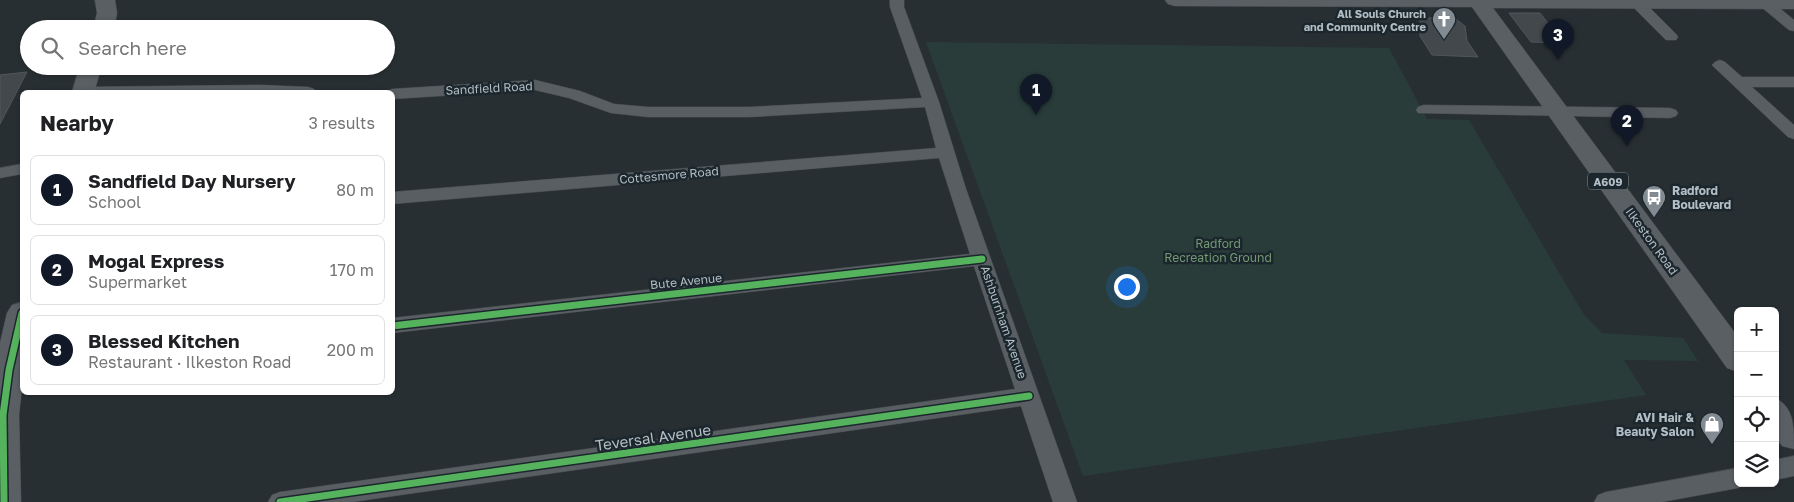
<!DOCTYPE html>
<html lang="en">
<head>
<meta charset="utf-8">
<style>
  :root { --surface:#fff; --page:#f6f6f6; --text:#202124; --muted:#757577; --line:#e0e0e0; --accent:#111827 }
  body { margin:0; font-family:"Golos Text",sans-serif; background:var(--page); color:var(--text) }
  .controls { position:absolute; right:15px; bottom:15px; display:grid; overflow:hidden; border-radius:8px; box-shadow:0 1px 4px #0004 }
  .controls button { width:45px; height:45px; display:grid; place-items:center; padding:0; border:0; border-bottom:1px solid var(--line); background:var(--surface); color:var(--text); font:25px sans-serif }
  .you { position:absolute; left:1126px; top:286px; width:18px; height:18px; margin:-12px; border:4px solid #fff; border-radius:50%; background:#1a73e8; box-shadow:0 0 0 8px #1a73e833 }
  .badge { display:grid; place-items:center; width:32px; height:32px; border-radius:50%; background:var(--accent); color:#fff; font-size:16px; font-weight:700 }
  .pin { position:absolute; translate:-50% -41px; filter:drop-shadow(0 1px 2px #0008) }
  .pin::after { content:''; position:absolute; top:26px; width:18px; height:15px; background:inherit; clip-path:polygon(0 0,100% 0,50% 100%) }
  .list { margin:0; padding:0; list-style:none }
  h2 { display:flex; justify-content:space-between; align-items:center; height:65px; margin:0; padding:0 20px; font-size:21px }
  h2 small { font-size:16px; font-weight:400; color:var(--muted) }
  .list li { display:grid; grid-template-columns:32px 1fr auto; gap:15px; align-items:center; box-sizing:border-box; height:70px; margin:0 10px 10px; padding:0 10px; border:1px solid var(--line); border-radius:8px }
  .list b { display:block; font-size:19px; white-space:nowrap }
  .list p { margin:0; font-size:16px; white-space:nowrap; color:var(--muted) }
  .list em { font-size:16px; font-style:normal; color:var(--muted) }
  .icon { flex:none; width:28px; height:28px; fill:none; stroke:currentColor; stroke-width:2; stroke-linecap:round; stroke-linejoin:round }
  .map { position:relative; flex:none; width:1794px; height:502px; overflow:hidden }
  .search { position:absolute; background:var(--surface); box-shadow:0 1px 4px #0004; left:20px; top:20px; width:375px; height:55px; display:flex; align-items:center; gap:12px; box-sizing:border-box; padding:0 18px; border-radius:28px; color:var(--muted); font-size:19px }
  .panel { position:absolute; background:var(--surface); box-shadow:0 1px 4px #0004; left:20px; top:90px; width:375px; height:305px; border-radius:8px }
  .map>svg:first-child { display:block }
</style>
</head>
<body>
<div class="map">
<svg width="1794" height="502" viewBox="0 0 1794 502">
  <rect width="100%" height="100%" fill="#282f33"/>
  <path fill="#293c3a" d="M926,42L1389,48L1427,119L1469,120L1584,315L1602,333L1683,338L1698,361L1624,360L1646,395L1083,476Z"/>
  <path fill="#42484b" stroke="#50575b" d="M1509,13H1540L1563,43L1531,42Z
    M1438,17L1457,20L1465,26L1467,41L1478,57L1432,55L1420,36V19Z
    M27,72L0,124V75Z"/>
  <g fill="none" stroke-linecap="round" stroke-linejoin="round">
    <g stroke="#464b4e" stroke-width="1">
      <path id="street" d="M890,0H904V7L939,102L966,189L1077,502H1053L1021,406L352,502H268L272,495L280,492L1015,389L974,266L392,333V318L970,254L939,158L392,204V192L936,148L925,107L749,117H648L611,113L569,98L535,90L392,99V92H385L392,89L535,80L580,91L614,104L648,107H749L922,98L890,7Z
        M1631,0H1642L1676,34L1678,37L1676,40H1666L1631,5L1629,2Z
        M1760,0H1770L1794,20V31L1789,30L1760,6L1758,3Z
        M1720,60L1725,62L1742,77H1794V87H1752L1794,125V139L1788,137L1715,68L1712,65L1715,62Z
        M260,85L308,87L314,89L316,92H80L82,89L88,87Z
        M1424,105L1670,108L1676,110L1678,113L1676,116L1670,118L1418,113L1416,110L1418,107Z
        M22,164V174L0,178V168Z
        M1794,456V476L1775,480V460Z
        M1738,468V483H1747L1738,488L1662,502H1594L1598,495L1606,492Z"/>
    </g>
    <g stroke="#464c50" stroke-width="1">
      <path id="primary" d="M95,0H115L117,13L114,29H93L97,13Z
        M1165,0H1794V9L1493,8L1738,337V372L1727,368L1472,7L1175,6L1168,4Z
        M80,66H102L94,92H72Z
        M22,302V387L19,415L21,502H0V343L7,313L12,305Z
        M1775,398C1794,407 1794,426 1794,449L1782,446L1775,436Z"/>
    </g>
    <use href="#street" fill="#585e62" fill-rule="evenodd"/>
    <use href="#primary" fill="#5a5f64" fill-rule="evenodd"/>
    <g stroke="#1c272d" stroke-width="10">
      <path id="cycleway" d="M392,326L982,259
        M4,502L3,415L9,370L22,313
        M280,502L1029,396"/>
    </g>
    <use href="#cycleway" stroke="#56b35d" stroke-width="7"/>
  </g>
  <defs>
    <g id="church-pin" transform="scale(1.25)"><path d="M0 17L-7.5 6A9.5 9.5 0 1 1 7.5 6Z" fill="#828b92" stroke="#1c272d"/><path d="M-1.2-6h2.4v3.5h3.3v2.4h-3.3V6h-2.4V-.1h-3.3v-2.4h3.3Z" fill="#fff"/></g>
    <g id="bus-pin" transform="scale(1.25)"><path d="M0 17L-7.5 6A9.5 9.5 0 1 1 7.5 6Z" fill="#828b92" stroke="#1c272d"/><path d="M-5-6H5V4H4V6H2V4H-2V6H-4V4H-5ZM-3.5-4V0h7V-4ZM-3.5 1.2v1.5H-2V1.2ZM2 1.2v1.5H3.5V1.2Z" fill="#fff"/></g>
    <g id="shop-pin" transform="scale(1.25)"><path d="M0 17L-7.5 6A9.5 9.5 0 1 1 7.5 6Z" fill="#828b92" stroke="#1c272d"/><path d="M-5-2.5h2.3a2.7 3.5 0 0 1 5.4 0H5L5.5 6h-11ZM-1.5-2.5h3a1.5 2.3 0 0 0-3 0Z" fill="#fff"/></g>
  </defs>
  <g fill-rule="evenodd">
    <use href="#church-pin" x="1444" y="19"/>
    <use href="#bus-pin" x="1654" y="197"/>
    <use href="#shop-pin" x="1712" y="424"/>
  </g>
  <g text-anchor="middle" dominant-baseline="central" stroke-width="5" stroke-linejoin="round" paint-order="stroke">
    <g font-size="11" font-weight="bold" fill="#b2bdc5" stroke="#1c272d" text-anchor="end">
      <text x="1426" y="13">All Souls Church<tspan x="1426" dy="13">and Community Centre</tspan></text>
    </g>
    <rect fill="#1c272d" stroke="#859097" stroke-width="1" x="1588" y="172.5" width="40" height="17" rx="4"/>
    <g font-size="11" font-weight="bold" fill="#b2bdc5">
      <text x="1608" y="181">A609</text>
    </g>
    <g font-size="12" fill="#b2bdc5" stroke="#1c272d">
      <text transform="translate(489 88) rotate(-3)">Sandfield Road</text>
      <text transform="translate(669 175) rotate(-5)">Cottesmore Road</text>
      <text transform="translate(1652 241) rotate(54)">Ilkeston Road</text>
      <text transform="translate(686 281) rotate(-6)">Bute Avenue</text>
      <text transform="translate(1004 322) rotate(71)">Ashburnham Avenue</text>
    </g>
    <g font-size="12" font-weight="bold" fill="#b2bdc5" stroke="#1c272d" text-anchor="start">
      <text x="1672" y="190">Radford<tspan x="1672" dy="14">Boulevard</tspan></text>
      <text x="1694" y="417" text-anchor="end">AVI Hair &amp;<tspan x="1694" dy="14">Beauty Salon</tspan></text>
    </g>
    <g font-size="12" fill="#729973" stroke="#1c272d">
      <text x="1218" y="243">Radford<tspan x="1218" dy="14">Recreation Ground</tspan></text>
    </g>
    <g font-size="15" fill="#b2bdc5" stroke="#1c272d">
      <text transform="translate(653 437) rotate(-8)">Teversal Avenue</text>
    </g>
  </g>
</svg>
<div class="controls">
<button>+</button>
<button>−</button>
<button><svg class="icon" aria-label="locate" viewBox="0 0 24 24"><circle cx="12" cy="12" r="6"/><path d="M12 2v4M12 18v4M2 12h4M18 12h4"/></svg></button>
<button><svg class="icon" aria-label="layers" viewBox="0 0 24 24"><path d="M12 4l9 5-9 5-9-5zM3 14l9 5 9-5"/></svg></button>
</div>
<div class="you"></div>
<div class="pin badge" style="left:1036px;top:115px">1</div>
<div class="pin badge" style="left:1627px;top:146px">2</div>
<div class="pin badge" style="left:1558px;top:60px">3</div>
<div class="search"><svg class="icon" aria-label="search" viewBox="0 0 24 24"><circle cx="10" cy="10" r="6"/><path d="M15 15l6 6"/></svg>Search here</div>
<section class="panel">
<h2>Nearby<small>3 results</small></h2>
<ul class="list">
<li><span class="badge">1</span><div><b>Sandfield Day Nursery</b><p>School</p></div><em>80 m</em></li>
<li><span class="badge">2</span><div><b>Mogal Express</b><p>Supermarket</p></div><em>170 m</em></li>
<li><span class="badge">3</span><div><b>Blessed Kitchen</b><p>Restaurant · Ilkeston Road</p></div><em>200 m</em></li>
</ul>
</section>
</div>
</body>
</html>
